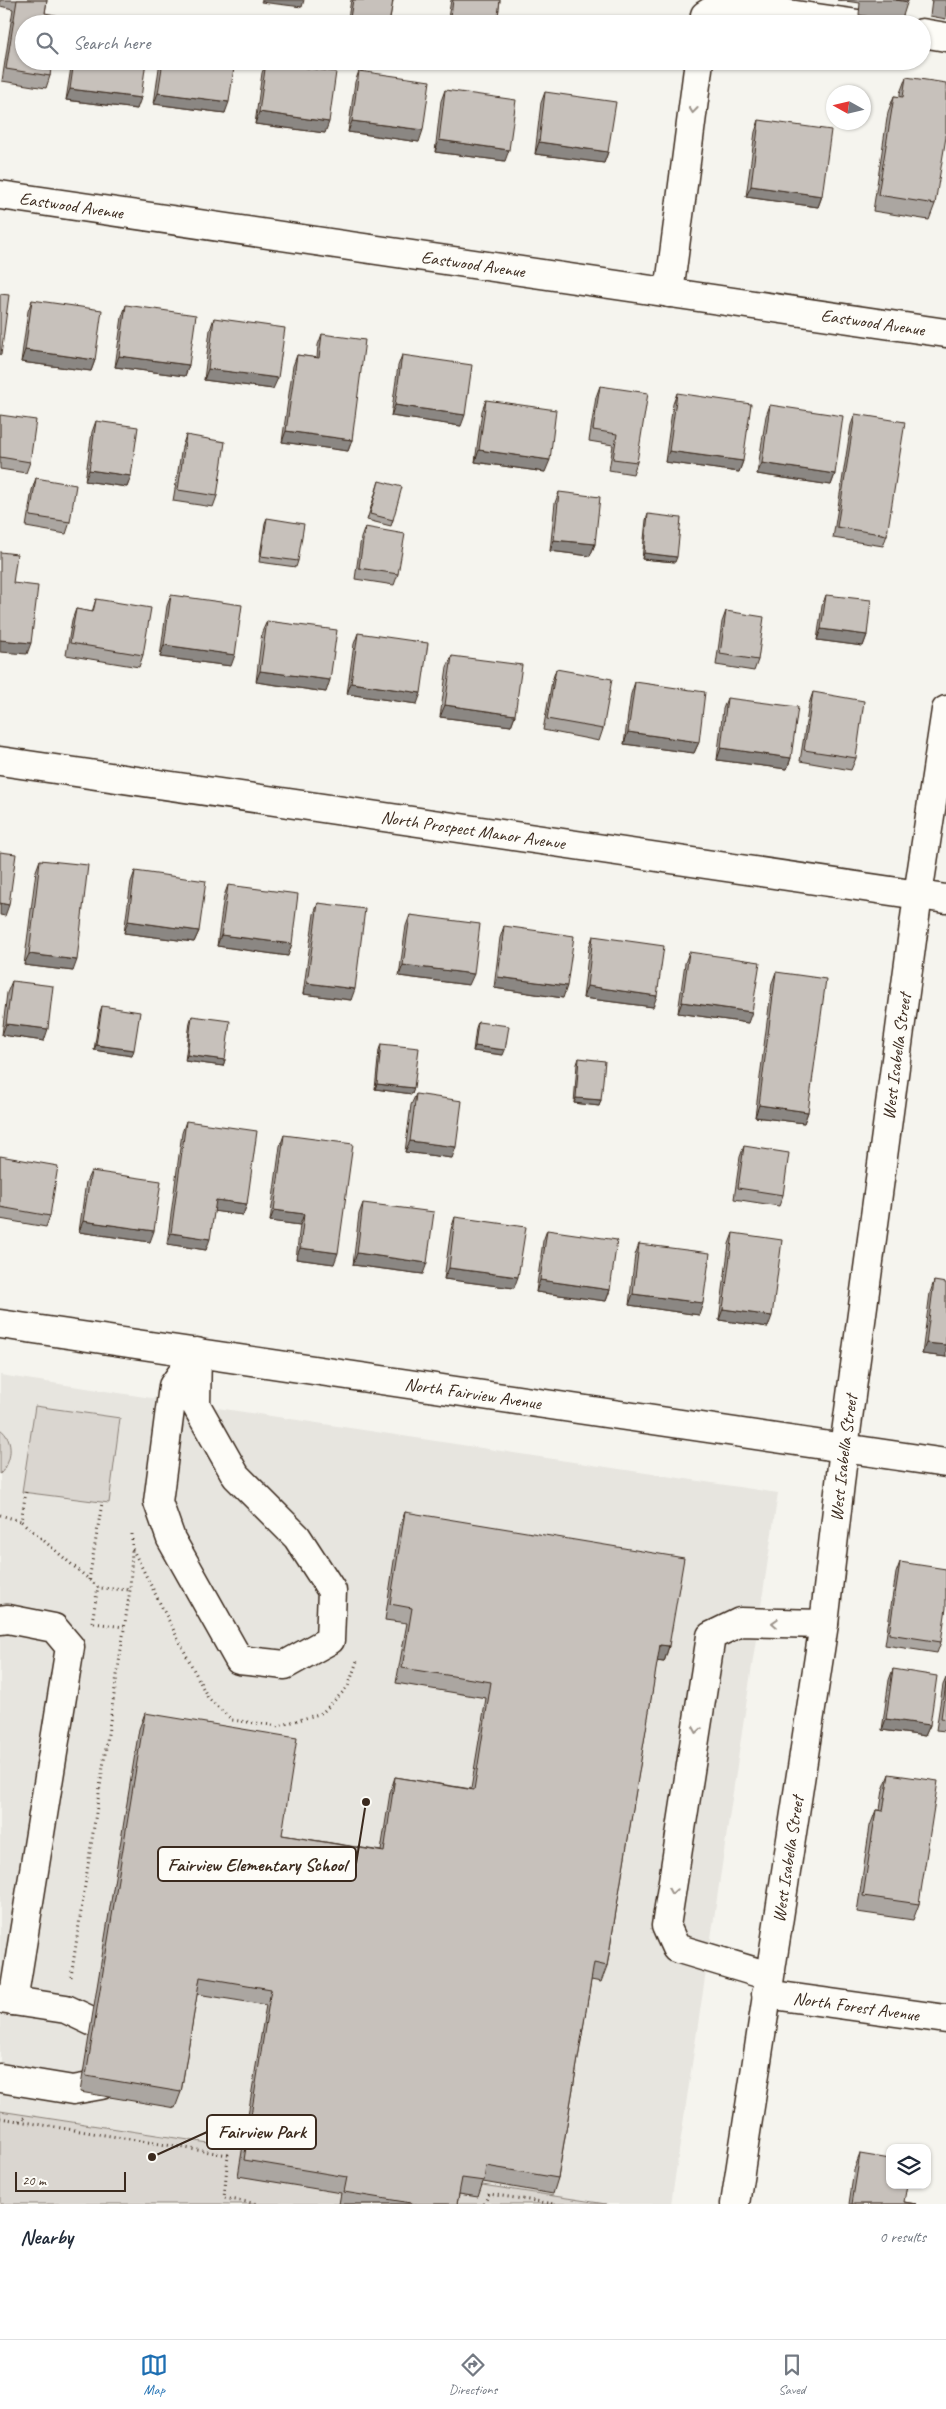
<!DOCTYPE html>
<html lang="en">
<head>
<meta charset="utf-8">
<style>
  :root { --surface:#fff; --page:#f2f2f3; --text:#1f2937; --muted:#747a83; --line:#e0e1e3; --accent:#1f6fb2 }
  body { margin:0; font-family:Caveat,sans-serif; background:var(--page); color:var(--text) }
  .controls { position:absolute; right:15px; bottom:15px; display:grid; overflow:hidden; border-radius:10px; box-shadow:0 1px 4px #0004 }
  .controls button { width:45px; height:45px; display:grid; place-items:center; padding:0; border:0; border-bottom:1px solid var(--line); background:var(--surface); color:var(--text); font:25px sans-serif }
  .compass { position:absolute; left:826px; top:85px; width:45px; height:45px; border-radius:50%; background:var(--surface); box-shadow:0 1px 4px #0004; rotate:278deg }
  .scale { position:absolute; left:15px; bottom:12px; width:111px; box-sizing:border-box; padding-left:5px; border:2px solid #3b2a1e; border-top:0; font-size:14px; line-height:18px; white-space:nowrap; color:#3b2a1e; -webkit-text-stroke:4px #fdfcf7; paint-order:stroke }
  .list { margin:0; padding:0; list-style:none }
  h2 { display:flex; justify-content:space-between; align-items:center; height:65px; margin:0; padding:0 20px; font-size:21px }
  h2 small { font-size:16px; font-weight:400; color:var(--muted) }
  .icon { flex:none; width:28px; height:28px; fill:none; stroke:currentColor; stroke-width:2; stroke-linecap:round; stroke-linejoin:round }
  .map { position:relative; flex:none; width:946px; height:2204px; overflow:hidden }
  .search { position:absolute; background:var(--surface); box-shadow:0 1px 4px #0004; left:15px; right:15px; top:15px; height:55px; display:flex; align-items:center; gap:12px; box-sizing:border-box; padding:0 18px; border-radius:28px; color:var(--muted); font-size:19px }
  .sheet { height:135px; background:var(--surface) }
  nav { display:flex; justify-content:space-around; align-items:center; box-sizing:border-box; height:70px; border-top:1px solid var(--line); background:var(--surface); font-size:14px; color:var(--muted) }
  nav a { display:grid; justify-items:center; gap:2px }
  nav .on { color:var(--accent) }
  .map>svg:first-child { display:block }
</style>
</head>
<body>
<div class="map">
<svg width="946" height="2204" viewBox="0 0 946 2204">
  <rect width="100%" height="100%" fill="#f5f4ee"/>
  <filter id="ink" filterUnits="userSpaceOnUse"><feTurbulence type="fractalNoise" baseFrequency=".02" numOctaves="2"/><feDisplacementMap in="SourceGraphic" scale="10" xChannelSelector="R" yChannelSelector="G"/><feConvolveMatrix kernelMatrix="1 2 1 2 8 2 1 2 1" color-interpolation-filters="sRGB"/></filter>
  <g filter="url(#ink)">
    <path fill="#e7e5df" d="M0,1375L778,1493L671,2204H606L0,2111Z"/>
    <path fill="#dad6d0" stroke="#8a8077" d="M35,1406L120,1418L109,1503L22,1492Z
      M0,1429C15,1440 12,1463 0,1474Z
      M0,2111L606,2204H0Z"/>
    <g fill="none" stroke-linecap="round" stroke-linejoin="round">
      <g stroke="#3b2a1e" stroke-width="31">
        <g id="minor">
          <path d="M705,15L716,8L726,5L858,24"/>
          <path d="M922,33L946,37"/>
          <path id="s1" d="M0,195L946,333"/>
          <path d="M669,293L699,61"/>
          <path id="s2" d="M0,761L946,899"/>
          <path id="s3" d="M0,1324L946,1463"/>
          <path d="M197,1352L196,1405L236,1476L297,1537L332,1591L330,1640L285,1665L239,1660L171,1539L158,1502L173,1386Z"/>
          <path d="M0,1620L8,1619L54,1628L70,1647L13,2001"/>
          <path d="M769,1976L676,1948L666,1926L711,1636L740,1622L824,1624"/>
          <path id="s4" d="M766,1994L946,2019"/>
          <path d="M0,1999L66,2009L102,2026L112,2057L101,2085L73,2090L0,2078"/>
          <path id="s5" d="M735,2204L824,1624L844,1448L918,895L946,710"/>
        </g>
      </g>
      <path stroke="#3b2a1e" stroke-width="3" stroke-dasharray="1 4" stroke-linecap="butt" d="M26,1492L21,1521L99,1588L130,1590
        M0,1515L21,1521
        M132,1534V1548L208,1698L232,1720L279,1726L322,1713L348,1687L357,1661
        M89,1580L102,1503
        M92,1622L98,1587
        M94,1623L124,1627
        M71,1977L130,1590L132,1550
        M0,2118L228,2155L224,2198L259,2204
        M19,2121L27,2116
        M484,2204L489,2194L555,2204"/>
      <use href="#minor" stroke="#fdfcf7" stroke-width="28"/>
    </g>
    <path fill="#aba6a1" stroke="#3b2a1e" d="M0,0H47L45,13L50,76L46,88L2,81L13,9L0,6Z
      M351,0H393L389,24H347Z
      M451,0H500L497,24H447Z
      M837,0H908L901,22L859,15L860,3Z
      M932,0H946V19L930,16Z
      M72,61H146L137,109L66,100Z
      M160,61H235L225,113L154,104Z
      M266,62L325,133L255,124L262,73Z
      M359,71L419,142L348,132L355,82Z
      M906,77L935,204L929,220L873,211L888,112L894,96L900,97V93Z
      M445,90L505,161L435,152L441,101Z
      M545,92L608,152L604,163L535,154L541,103Z
      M759,120L822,196L818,207L746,197L755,132Z
      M32,300L95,360L91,371L21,362L28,311Z
      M126,305L189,365L185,376L115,367L122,317Z
      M214,318L273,389L204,380L210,330Z
      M322,334L352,440L348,451L282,442L293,366L297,355L317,358L318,345Z
      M402,355L461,426L391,416L398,366Z
      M600,386L637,462L633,474L609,470L613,445L589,441L596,397Z
      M677,393L743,461L739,472L665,462L673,404Z
      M486,400L545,472L475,462L482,411Z
      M770,405L835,474L831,485L757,474L766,416Z
      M855,414L887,535L883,546L833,538L851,425Z
      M0,415L30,462L26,473L0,469Z
      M96,421L131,476L127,487L85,481L92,432Z
      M186,435L217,496L213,507L173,501L182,447Z
      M36,478L70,522L66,534L26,527L32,490Z
      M379,481L393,520L391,526L367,520Z
      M559,492L595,544L590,556L550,551L555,503Z
      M648,514L675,562L642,559L646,520Z
      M267,518L298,561L296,567L259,562L265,523Z
      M365,527L398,574L394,585L355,579L361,538Z
      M171,595L231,666L160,657L167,606Z
      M826,595L867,635L863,646L817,640L822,606Z
      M96,599L143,655L139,667L66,655L72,620L76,609L92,612Z
      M726,611L758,660L754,671L716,665L722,622Z
      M267,621L326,692L256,682L262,632Z
      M358,633L417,704L347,694L354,644Z
      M452,656L515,715L511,726L440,717L447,667Z
      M556,669L603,729L599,741L543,730L552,681Z
      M635,682L699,742L694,753L624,744L631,694Z
      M813,692L856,758L851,770L800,761L809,704Z
      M727,698L791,758L787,769L717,760L723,709Z
      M40,860L73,971L24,965L36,871Z
      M135,871L199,931L194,942L124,933L131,882Z
      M228,885L288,956L217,946L224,896Z
      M318,903L351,1000L303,994L314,914Z
      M410,915L469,985L399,976L406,926Z
      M504,926L563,998L494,988L500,938Z
      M593,936L653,1007L583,998L589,947Z
      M689,952L748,1023L678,1013L685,963Z
      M776,972L808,1112L804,1123L755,1117L772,983Z
      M12,981L44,1041L2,1035L7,993Z
      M102,1006L132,1056L94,1050L100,1012Z
      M192,1016L225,1060L223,1066L185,1061L190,1022Z
      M478,1022L503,1055L473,1051L476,1028Z
      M381,1044L414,1088L412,1094L375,1089L379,1050Z
      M579,1058L601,1100L599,1106L574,1103L577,1064Z
      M416,1094L452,1158L405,1152L411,1105Z
      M186,1121L247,1204L243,1215L214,1211L206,1250L167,1244L182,1133Z
      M284,1135L334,1264L296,1259L300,1225L270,1221L280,1146Z
      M744,1146L783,1195L779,1206L734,1199L740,1157Z
      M0,1156L50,1216L46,1227L0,1219Z
      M91,1171L150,1242L79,1232L86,1182Z
      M363,1203L423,1274L353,1265L359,1214Z
      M455,1217L514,1288L444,1279L451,1229Z
      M547,1230L610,1290L606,1301L536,1292L543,1241Z
      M733,1233L768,1327L719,1320L729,1244Z
      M639,1244L699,1315L629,1305L635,1255Z
      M934,1281L946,1357L922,1354L930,1293Z
      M405,1512L669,1646L664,1662L657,1661L607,1966L601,1982L591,1980L558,2178L553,2194L483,2182L478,2197L459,2194L457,2204H339L341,2193L238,2176L266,2005L197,1994L181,2092L175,2108L80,2092L139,1729L145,1713L282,1835L381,1851L390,1793L395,1777L471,1789L486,1698L396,1683L407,1623L385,1620L399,1528Z
      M900,1562L941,1642L937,1653L885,1645L896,1573Z
      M893,1669L930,1725L925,1736L882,1730L889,1680Z
      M946,1678V1731L936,1730L943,1685Z
      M889,1774L919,1904L913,1920L857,1912L870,1826L876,1810H880L883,1790Z
      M860,2154L904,2202L916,2204H849L854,2170Z"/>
    <path fill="#8b8783" stroke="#3b2a1e" d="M262,0H304L302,7L261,2Z
      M70,89L141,98L137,109L66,100Z
      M158,93L229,102L225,113L154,104Z
      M259,112L329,122L325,133L255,124Z
      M352,121L423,130L419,142L348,132Z
      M439,140L509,150L505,161L435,152Z
      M539,142L608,152L604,163L535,154Z
      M751,186L822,196L818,207L746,197Z
      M25,350L95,360L91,371L21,362Z
      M119,356L189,365L185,376L115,367Z
      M208,369L278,378L273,389L204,380Z
      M395,405L465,415L461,426L391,416Z
      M286,431L352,440L348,451L282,442Z
      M479,450L550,460L545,472L475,462Z
      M669,451L743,461L739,472L665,462Z
      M762,463L835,474L831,485L757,474Z
      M89,470L131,476L127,487L85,481Z
      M554,540L595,544L590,556L550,551Z
      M644,553L677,557L675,562L642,559Z
      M821,629L867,635L863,646L817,640Z
      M0,640L31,643L27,654L0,652Z
      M164,645L235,655L231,666L160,657Z
      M260,671L330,680L326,692L256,682Z
      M351,683L421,693L417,704L347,694Z
      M445,705L515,715L511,726L440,717Z
      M628,732L699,742L694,753L624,744Z
      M721,748L791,758L787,769L717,760Z
      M0,903L9,905L5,916L0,915Z
      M128,921L199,931L194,942L124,933Z
      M221,935L292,944L288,956L217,946Z
      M29,954L77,960L73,971L24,965Z
      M403,965L474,974L469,985L399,976Z
      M498,977L567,986L563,998L494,988Z
      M307,983L355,989L351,1000L303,994Z
      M587,986L657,996L653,1007L583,998Z
      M682,1002L752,1012L748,1023L678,1013Z
      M6,1024L48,1029L44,1041L2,1035Z
      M96,1045L134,1050L132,1056L94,1050Z
      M475,1046L505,1050L503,1055L473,1051Z
      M187,1055L225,1060L223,1066L185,1061Z
      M377,1084L414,1088L412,1094L375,1089Z
      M576,1098L601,1100L599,1106L574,1103Z
      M759,1105L808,1112L804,1123L755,1117Z
      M410,1141L456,1147L452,1158L405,1152Z
      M216,1200L247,1204L243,1215L212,1211Z
      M274,1210L304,1214L300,1225L270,1221Z
      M83,1221L154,1231L150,1242L79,1232Z
      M171,1233L210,1239L206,1250L167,1244Z
      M300,1248L338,1253L334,1264L296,1259Z
      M357,1253L427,1263L423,1274L353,1265Z
      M449,1268L518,1277L514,1288L444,1279Z
      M540,1280L610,1290L606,1301L536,1292Z
      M633,1294L703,1303L699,1315L629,1305Z
      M723,1309L772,1316L768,1327L719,1320Z
      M926,1343L946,1345V1357L922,1354Z
      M660,1645L669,1646L664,1662L654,1661Z
      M886,1719L930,1725L925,1736L882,1730Z"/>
    <path fill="#c7c1bb" stroke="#3b2a1e" d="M17,0H47L45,13L60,16L59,24H24V61H52L50,76L6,69Z
      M353,0H393L389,24H349Z
      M453,0H500L497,24H450Z
      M896,0H908V2Z
      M74,61H146L141,98L70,89Z
      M163,61H235L229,102L158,93Z
      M266,62L336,72L329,122L259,112Z
      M359,71L430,81L423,130L352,121Z
      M906,77L946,83V137L935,204L878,195L894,96L903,97Z
      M445,90L516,100L509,150L439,140Z
      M545,92L616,102L608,152L539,142Z
      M759,120L831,130L822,196L751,186Z
      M0,294L9,295L1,355H0Z
      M32,300L102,310L95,360L25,350Z
      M126,305L196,315L189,365L119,356Z
      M214,318L285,328L278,378L208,369Z
      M322,334L365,340L352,440L286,431L297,355L319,358Z
      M402,355L472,365L465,415L395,405Z
      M600,386L648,393L637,462L613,459L617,434L593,430Z
      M677,393L751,404L743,461L669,451Z
      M486,400L556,410L550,460L479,450Z
      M770,405L843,416L835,474L762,463Z
      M855,414L905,422L887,535L837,527Z
      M0,415L36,420L30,462L0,457Z
      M96,421L138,427L131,476L89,470Z
      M186,435L225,442L217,496L178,490Z
      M36,478L76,485L70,522L30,516Z
      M379,481L402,487L393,520L370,514Z
      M559,492L600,497L595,544L554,540Z
      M648,514L681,518L677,557L644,553Z
      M267,518L304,524L298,561L261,556Z
      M365,527L405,534L398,574L359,568Z
      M0,552L17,554L13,583L38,586L31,643L0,640Z
      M171,595L242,605L235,655L164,645Z
      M826,595L871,600L867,635L821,629Z
      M96,599L151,608L143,655L70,643L76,609L93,612Z
      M726,611L764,617L758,660L720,654Z
      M267,621L337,630L330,680L260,671Z
      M358,633L428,643L421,693L351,683Z
      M452,656L522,665L515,715L445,705Z
      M556,669L612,679L603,729L547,719Z
      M635,682L705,692L699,742L628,732Z
      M813,692L864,701L856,758L804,750Z
      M727,698L798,707L791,758L721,748Z
      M0,852L16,854L9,905L0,903Z
      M40,860L88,865L77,960L29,954Z
      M135,871L206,881L199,931L128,921Z
      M228,885L298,894L292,944L221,935Z
      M318,903L365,909L355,989L307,983Z
      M410,915L480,924L474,974L403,965Z
      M504,926L574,936L567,986L498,977Z
      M593,936L664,946L657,996L587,986Z
      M689,952L760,962L752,1012L682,1002Z
      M776,972L826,979L808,1112L759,1105Z
      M12,981L53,986L48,1029L6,1024Z
      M102,1006L140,1012L134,1050L96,1045Z
      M192,1016L230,1021L225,1060L187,1055Z
      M478,1022L509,1026L505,1050L475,1046Z
      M381,1044L419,1048L414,1088L377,1084Z
      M579,1058L605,1061L601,1100L576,1098Z
      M416,1094L462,1101L456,1147L410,1141Z
      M186,1121L257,1131L247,1204L216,1200L210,1239L171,1233Z
      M284,1135L353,1144L338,1253L300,1248L304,1214L274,1210Z
      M744,1146L789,1153L783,1195L738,1188Z
      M0,1156L58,1166L50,1216L0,1207Z
      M91,1171L161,1181L154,1231L83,1221Z
      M363,1203L434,1212L427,1263L357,1253Z
      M455,1217L526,1227L518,1277L449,1268Z
      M547,1230L617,1240L610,1290L540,1280Z
      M733,1233L782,1240L772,1316L723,1309Z
      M639,1244L710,1253L703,1303L633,1294Z
      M934,1281L946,1283V1345L926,1343Z
      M405,1512L684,1558L669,1646L660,1645L607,1966L594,1963L558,2178L486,2166L484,2181L462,2178L457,2204H417L344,2192L347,2177L244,2160L271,1989L200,1977L181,2092L86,2076L145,1713L297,1738L282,1835L384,1852L395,1777L474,1790L491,1682L402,1668L412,1608L390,1604Z
      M900,1562L946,1569V1608L941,1642L889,1634Z
      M893,1669L937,1676L930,1725L886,1719Z
      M946,1683V1719L941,1718Z
      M889,1774L938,1781L919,1904L863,1896L876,1810L883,1811Z
      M860,2154L890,2159V2185H907L904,2202L916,2204H852Z"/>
    <defs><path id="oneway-chevron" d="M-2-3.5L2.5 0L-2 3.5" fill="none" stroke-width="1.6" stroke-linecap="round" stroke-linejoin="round" transform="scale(1.25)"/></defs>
    <g stroke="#9c938a">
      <use href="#oneway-chevron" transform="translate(693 110) rotate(97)"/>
      <use href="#oneway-chevron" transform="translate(775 1623) rotate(-177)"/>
      <use href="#oneway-chevron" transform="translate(697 1730) rotate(99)"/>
      <use href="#oneway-chevron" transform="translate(672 1891) rotate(99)"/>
    </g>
  </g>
  <g text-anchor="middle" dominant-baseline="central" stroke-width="4.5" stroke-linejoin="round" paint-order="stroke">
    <g font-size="18" fill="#3b2a1e" stroke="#fdfcf7">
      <text stroke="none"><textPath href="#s1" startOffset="72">Eastwood Avenue</textPath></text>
      <text stroke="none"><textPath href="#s1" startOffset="478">Eastwood Avenue</textPath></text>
      <text stroke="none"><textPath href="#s1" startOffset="882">Eastwood Avenue</textPath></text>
      <text stroke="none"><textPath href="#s2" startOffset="478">North Prospect Manor Avenue</textPath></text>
      <text stroke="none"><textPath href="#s5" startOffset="1159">West Isabella Street</textPath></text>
      <text stroke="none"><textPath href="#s3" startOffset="478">North Fairview Avenue</textPath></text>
      <text stroke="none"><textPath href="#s5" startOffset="754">West Isabella Street</textPath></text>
      <text stroke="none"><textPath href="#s5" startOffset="349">West Isabella Street</textPath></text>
      <text stroke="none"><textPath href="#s4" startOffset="91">North Forest Avenue</textPath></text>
    </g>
  </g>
  <path fill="none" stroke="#3b2a1e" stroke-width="2" d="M366 1802L356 1864M152 2157L207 2132"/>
  <g fill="#3b2a1e" stroke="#fdfcf7" stroke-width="2">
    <circle cx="366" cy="1802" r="5"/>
    <circle cx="152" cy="2157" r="5"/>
  </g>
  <g fill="#fdfcf7" stroke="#3b2a1e" stroke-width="2">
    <rect x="158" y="1847" width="198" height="34" rx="5"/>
    <rect x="207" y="2115" width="109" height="34" rx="5"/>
  </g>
  <g font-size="19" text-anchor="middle" font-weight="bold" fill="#3b2a1e">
    <text x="257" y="1871">Fairview Elementary School</text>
    <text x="262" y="2138">Fairview Park</text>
  </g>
</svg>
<div class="controls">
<button><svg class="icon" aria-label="layers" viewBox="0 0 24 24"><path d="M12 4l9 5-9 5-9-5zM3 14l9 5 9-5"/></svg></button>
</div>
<svg class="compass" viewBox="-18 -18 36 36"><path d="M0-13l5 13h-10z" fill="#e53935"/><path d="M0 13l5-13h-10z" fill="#747a83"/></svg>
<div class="scale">20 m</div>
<div class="search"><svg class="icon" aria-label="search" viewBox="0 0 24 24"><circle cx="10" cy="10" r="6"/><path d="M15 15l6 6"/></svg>Search here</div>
</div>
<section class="sheet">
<h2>Nearby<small>0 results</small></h2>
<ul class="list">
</ul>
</section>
<nav>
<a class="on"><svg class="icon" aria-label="map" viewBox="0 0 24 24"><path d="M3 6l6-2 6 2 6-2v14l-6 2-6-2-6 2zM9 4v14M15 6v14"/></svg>Map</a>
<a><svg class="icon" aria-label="directions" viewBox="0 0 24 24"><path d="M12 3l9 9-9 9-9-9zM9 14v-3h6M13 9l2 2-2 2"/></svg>Directions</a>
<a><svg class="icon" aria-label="saved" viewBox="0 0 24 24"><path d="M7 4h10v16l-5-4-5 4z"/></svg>Saved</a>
</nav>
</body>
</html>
